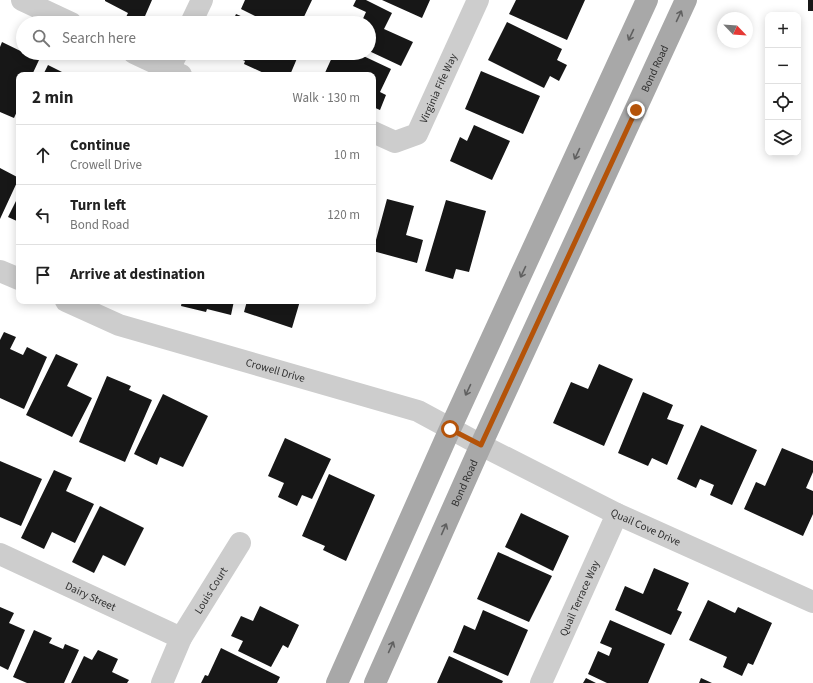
<!DOCTYPE html>
<html lang="en">
<head>
<meta charset="utf-8">
<style>
  :root { --surface:#fff; --page:#f2f2f2; --text:#222; --muted:#767676; --line:#e0e0e0 }
  body { margin:0; font-family:"Source Sans 3",sans-serif; background:var(--page); color:var(--text) }
  .controls { position:absolute; right:12px; top:12px; display:grid; overflow:hidden; border-radius:8px; box-shadow:0 2px 10px #0003 }
  .controls button { width:36px; height:36px; display:grid; place-items:center; padding:0; border:0; border-bottom:1px solid var(--line); background:var(--surface); color:var(--text); font:20px sans-serif }
  .compass { position:absolute; left:717px; top:12px; width:36px; height:36px; border-radius:50%; background:var(--surface); box-shadow:0 2px 10px #0003; rotate:115deg }
  .stop { position:absolute; width:12px; height:12px; margin:-9px; border:3px solid #b45309; border-radius:50%; background:#fff }
  .stop.end { background:#b45309; border-color:#fff; box-shadow:0 1px 4px #0008 }
  .list { margin:0; padding:0; list-style:none }
  h2 { display:flex; justify-content:space-between; align-items:center; height:52px; margin:0; padding:0 16px; font-size:17px }
  h2 small { font-size:13px; font-weight:400; color:var(--muted) }
  .list li { display:grid; grid-template-columns:26px 1fr auto; gap:12px; align-items:center; box-sizing:border-box; height:60px; padding:0 16px; border-top:1px solid var(--line) }
  .list b { display:block; font-size:15px; white-space:nowrap }
  .list p { margin:0; font-size:13px; white-space:nowrap; color:var(--muted) }
  .list em { font-size:13px; font-style:normal; color:var(--muted) }
  .icon { flex:none; width:22px; height:22px; fill:none; stroke:currentColor; stroke-width:2; stroke-linecap:round; stroke-linejoin:round }
  .map { position:relative; flex:none; width:813px; height:683px; overflow:hidden }
  .search { position:absolute; background:var(--surface); box-shadow:0 2px 10px #0003; left:16px; top:16px; width:360px; height:44px; display:flex; align-items:center; gap:10px; box-sizing:border-box; padding:0 14px; border-radius:22px; color:var(--muted); font-size:15px }
  .panel { position:absolute; background:var(--surface); box-shadow:0 2px 10px #0003; left:16px; top:72px; width:360px; height:232px; border-radius:8px }
  .map>svg:first-child { display:block }
</style>
</head>
<body>
<div class="map">
<svg width="813" height="683" viewBox="0 0 813 683">
  <rect width="100%" height="100%" fill="#fff"/>
  <path fill="#171717" d="M105,0H152L142,23H134L125,19L128,13L105,1Z
    M245,0H312L301,23H269L241,9Z
    M356,0H366L392,13L384,29L413,42L401,66L369,51V23H350L352,18L361,23L366,12L353,6Z
    M382,0H430L422,18Z
    M516,0H585L567,40L509,14Z
    M808,0H813V11H808Z
    M236,14L257,23H232Z
    M507,22L562,49L557,60L567,65L559,81L550,76L544,88L488,60Z
    M2,42L39,60L32,75H19V107L14,118L0,112V47Z
    M227,53H292L298,56L290,75H268L244,64L245,61Z
    M334,53H357L391,69L380,92L386,95L380,110L373,107V75H324Z
    M48,65L68,75H43Z
    M481,71L540,96L523,134L465,109Z
    M474,125L510,141L492,180L450,161L460,137L467,141Z
    M0,168L19,178L0,219Z
    M19,195V222L8,217Z
    M387,199L414,206L406,235L423,240L417,263L373,251Z
    M446,200L486,211L469,272L456,269L453,279L425,271Z
    M182,301H234L231,315L207,309L206,312L181,306Z
    M247,301H300L292,328L244,312Z
    M4,332L16,337L10,349L23,355L27,347L47,357L24,409L0,398V340Z
    M56,354L78,364L67,386L92,398L72,437L26,415Z
    M599,364L633,379L604,446L553,423L571,382L588,389Z
    M107,376L131,386L129,390L152,400L125,462L79,442Z
    M643,392L673,405L667,419L684,425L667,465L652,458L648,466L618,453Z
    M163,394L208,416L183,467L160,457L157,465L134,454Z
    M701,425L757,450L732,505L710,495L714,485L700,479L696,488L677,479Z
    M285,438L331,459L312,499L302,495L297,506L278,497L284,483L268,476Z
    M782,448L813,461V472L806,488L813,491V514L803,536L744,509L756,482L765,486Z
    M0,461L42,479L21,526L0,517Z
    M54,470L72,478L66,491L94,504L75,543L52,532L44,549L21,538Z
    M329,474L375,495L346,561L323,550L325,546L302,536Z
    M100,506L144,528L125,566L103,555L94,573L72,562Z
    M521,513L569,536L553,571L505,547Z
    M498,552L552,576L529,622L477,599Z
    M654,568L689,583L677,610L682,612L671,635L615,610L625,586L643,594Z
    M708,600L735,613L738,607L772,623L753,665L748,663L742,676L723,667L727,657L689,640Z
    M260,606L299,625L288,648L283,645L271,667L238,651L243,641L231,636L241,616L253,621Z
    M0,607L14,613L9,623L25,630L8,670L0,666Z
    M483,610L528,630L508,676L453,652L464,625L475,630Z
    M610,620L665,644L648,683H607L588,674L598,651L609,656L612,648L600,643Z
    M34,630L52,638L49,643L63,649L65,644L79,650L64,683H27L13,677Z
    M221,648L280,677L277,683H201L205,675L208,676Z
    M98,650L118,659L112,672L129,680L127,683H71L84,656L92,660Z
    M449,656L503,681L502,683H437Z
    M586,678L596,683H583Z
    M701,678L712,683H699Z"/>
  <g fill="none" stroke-linecap="round" stroke-linejoin="round">
    <g stroke="#cdcdcd" stroke-width="22">
      <path d="M22,0L71,23"/>
      <path d="M191,23L202,0"/>
      <path d="M134,53L181,75"/>
      <path d="M169,69L177,53"/>
      <path id="s1" d="M373,132L395,142L417,134L478,0"/>
      <path d="M0,271L19,279"/>
      <path id="s2" d="M66,301L119,325L418,411L481,445L617,514L813,602"/>
      <path id="s3" d="M0,554L181,638"/>
      <path id="s4" d="M162,683L181,638L240,543"/>
      <path id="s5" d="M541,683L617,514"/>
    </g>
    <g stroke="#a8a8a8" stroke-width="22">
      <path d="M337,683L450,429L647,0"/>
      <path id="s6" d="M375,683L481,445L686,0"/>
    </g>
  </g>
  <defs><path id="oneway-shaft" d="M-6 0H5M1.5-3L5.5 0L1.5 3" fill="none" stroke-width="1.6" stroke-linecap="round" stroke-linejoin="round"/></defs>
  <g stroke="#606060">
    <use href="#oneway-shaft" transform="translate(679 16) rotate(-65)"/>
    <use href="#oneway-shaft" transform="translate(631 35) rotate(115)"/>
    <use href="#oneway-shaft" transform="translate(577 154) rotate(115)"/>
    <use href="#oneway-shaft" transform="translate(523 272) rotate(115)"/>
    <use href="#oneway-shaft" transform="translate(468 390) rotate(115)"/>
    <use href="#oneway-shaft" transform="translate(444 529) rotate(-66)"/>
    <use href="#oneway-shaft" transform="translate(391 647) rotate(-66)"/>
  </g>
  <g fill="none" stroke-linecap="round" stroke-linejoin="round">
    <path stroke="#b45309" stroke-width="5" d="M450,429L481,445L636,110"/>
  </g>
  <g text-anchor="middle" dominant-baseline="central" stroke-width="4" stroke-linejoin="round" paint-order="stroke">
    <g font-size="11" fill="#303030" stroke="#fff">
      <text stroke="none"><textPath href="#s6" startOffset="675">Bond Road</textPath></text>
      <text stroke="none"><textPath href="#s1" startOffset="98">Virginia Fife Way</textPath></text>
      <text stroke="none"><textPath href="#s2" startOffset="221">Crowell Drive</textPath></text>
      <text stroke="none"><textPath href="#s6" startOffset="219">Bond Road</textPath></text>
      <text stroke="none"><textPath href="#s2" startOffset="625">Quail Cove Drive</textPath></text>
      <text stroke="none"><textPath href="#s4" startOffset="105">Louis Court</textPath></text>
      <text stroke="none"><textPath href="#s3" startOffset="100">Dairy Street</textPath></text>
      <text stroke="none"><textPath href="#s5" startOffset="93">Quail Terrace Way</textPath></text>
    </g>
  </g>
</svg>
<div class="controls">
<button>+</button>
<button>−</button>
<button><svg class="icon" aria-label="locate" viewBox="0 0 24 24"><circle cx="12" cy="12" r="6"/><path d="M12 2v4M12 18v4M2 12h4M18 12h4"/></svg></button>
<button><svg class="icon" aria-label="layers" viewBox="0 0 24 24"><path d="M12 4l9 5-9 5-9-5zM3 14l9 5 9-5"/></svg></button>
</div>
<svg class="compass" viewBox="-18 -18 36 36"><path d="M0-13l5 13h-10z" fill="#e53935"/><path d="M0 13l5-13h-10z" fill="#767676"/></svg>
<div class="stop" style="left:450px;top:429px"></div>
<div class="stop end" style="left:636px;top:110px"></div>
<div class="search"><svg class="icon" aria-label="search" viewBox="0 0 24 24"><circle cx="10" cy="10" r="6"/><path d="M15 15l6 6"/></svg>Search here</div>
<section class="panel">
<h2>2 min<small>Walk · 130 m</small></h2>
<ul class="list">
<li><svg class="icon" aria-label="ahead" viewBox="0 0 24 24"><path d="M12 20V5M6 11l6-6 6 6"/></svg><div><b>Continue</b><p>Crowell Drive</p></div><em>10 m</em></li>
<li><svg class="icon" aria-label="left" viewBox="0 0 24 24"><path d="M17 20v-9H6M10 6l-5 5 5 5"/></svg><div><b>Turn left</b><p>Bond Road</p></div><em>120 m</em></li>
<li><svg class="icon" aria-label="arrive" viewBox="0 0 24 24"><path d="M6 21V4h12l-3 4 3 4H6"/></svg><div><b>Arrive at destination</b></div></li>
</ul>
</section>
</div>
</body>
</html>
